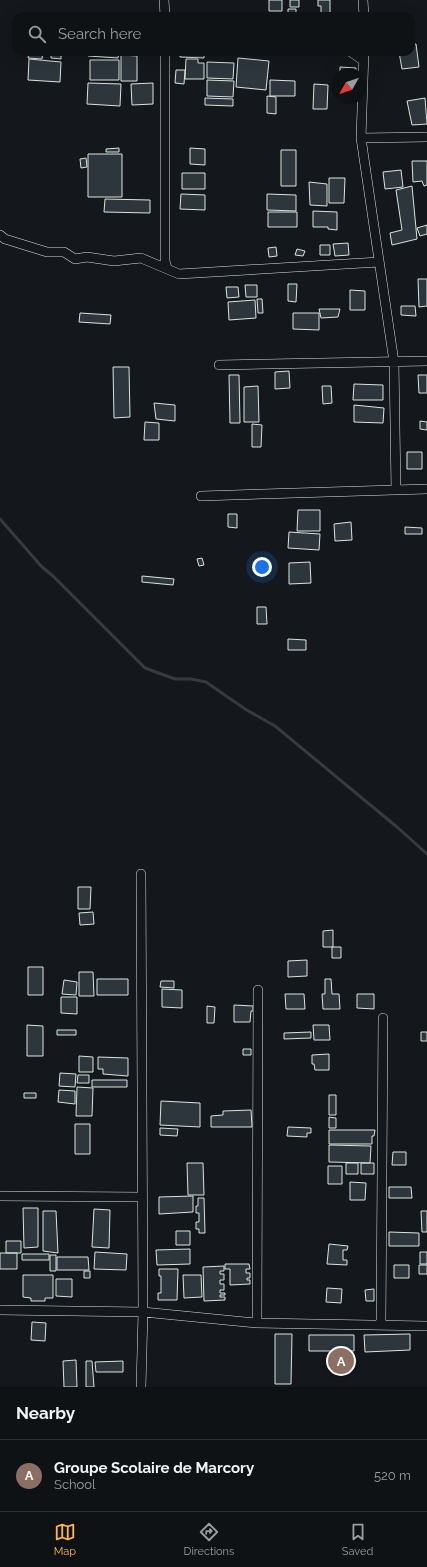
<!DOCTYPE html>
<html lang="en">
<head>
<meta charset="utf-8">
<style>
  :root { --surface:#0f1215; --page:#1d2022; --text:#f1f3f6; --muted:#9b9ea0; --line:#2f3234; --accent:#ffb74d }
  body { margin:0; font-family:Raleway,sans-serif; background:var(--page); color:var(--text) }
  .compass { position:absolute; left:331px; top:68px; width:36px; height:36px; border-radius:50%; background:var(--surface); box-shadow:0 4px 16px #0002; rotate:230deg }
  .you { position:absolute; left:262px; top:567px; width:14px; height:14px; margin:-10px; border:3px solid #fff; border-radius:50%; background:#1a73e8; box-shadow:0 0 0 6px #1a73e833 }
  .badge { display:grid; place-items:center; width:26px; height:26px; border-radius:50%; background:var(--accent); color:#fff; font-size:13px; font-weight:700 }
  .pin { position:absolute; translate:-50% -50%; border:2px solid #fff; box-shadow:0 1px 4px #0006 }
  .list { margin:0; padding:0; list-style:none }
  h2 { display:flex; justify-content:space-between; align-items:center; height:52px; margin:0; padding:0 16px; font-size:17px }
  h2 small { font-size:13px; font-weight:400; color:var(--muted) }
  .list li { display:grid; grid-template-columns:26px 1fr auto; gap:12px; align-items:center; box-sizing:border-box; height:72px; padding:0 16px; border-top:1px solid var(--line) }
  .list b { display:block; font-size:15px; white-space:nowrap }
  .list p { margin:0; font-size:13px; white-space:nowrap; color:var(--muted) }
  .list em { font-size:13px; font-style:normal; color:var(--muted) }
  .icon { flex:none; width:22px; height:22px; fill:none; stroke:currentColor; stroke-width:2; stroke-linecap:round; stroke-linejoin:round }
  .map { position:relative; flex:none; width:427px; height:1387px; overflow:hidden }
  .search { position:absolute; background:var(--surface); box-shadow:0 4px 16px #0002; left:12px; right:12px; top:12px; height:44px; display:flex; align-items:center; gap:10px; box-sizing:border-box; padding:0 14px; border-radius:12px; color:var(--muted); font-size:15px }
  .sheet { height:124px; background:var(--surface) }
  nav { display:flex; justify-content:space-around; align-items:center; box-sizing:border-box; height:56px; border-top:1px solid var(--line); background:var(--surface); font-size:11px; color:var(--muted) }
  nav a { display:grid; justify-items:center; gap:2px }
  nav .on { color:var(--accent) }
  .map>svg:first-child { display:block }
</style>
</head>
<body>
<div class="map">
<svg width="427" height="1387" viewBox="0 0 427 1387">
  <rect width="100%" height="100%" fill="#14181c"/>
  <g fill="none" stroke-linecap="round" stroke-linejoin="round">
    <path stroke="#363b3e" stroke-width="3" d="M0,519L42,567L53,576L145,668L175,679H191L206,682L245,709L275,726L397,827L427,854"/>
  </g>
  <path fill="#2c363c" stroke="#d8e6dc" d="M269,0H282V11H269Z
    M290,0H299V7H290Z
    M318,0H330V15H321V6H318Z
    M288,9H296V15H288Z
    M416,44L419,67L402,69L399,52H411V45Z
    M29,52H43L42,59L28,58Z
    M51,52H61V59L51,58Z
    M89,52H119L118,58L88,56Z
    M180,52H204V58L180,57Z
    M121,55L137,56V81H121Z
    M238,58L269,61L266,90L236,87Z
    M29,59L61,62L60,82L28,80Z
    M186,59H198V63H204V79H185Z
    M90,60H119V80H90Z
    M207,62L234,63L233,79L207,78Z
    M340,67L356,68V74H340Z
    M176,70H185L184,84L175,83Z
    M207,80L234,81L233,97L207,96Z
    M270,80L295,81V96H270Z
    M88,83L121,84L120,106L87,104Z
    M153,83V104L132,105L131,84Z
    M314,84L328,85L327,109H313Z
    M267,96L276,97V114L267,113Z
    M205,98L233,99V106L205,105Z
    M425,98L427,124L412,125L407,101Z
    M119,148V152H106V149Z
    M190,148L205,149V165L190,164Z
    M281,150H296V186H281Z
    M88,154H122V197H88Z
    M86,158L87,167L81,168L80,159Z
    M412,161H427V185L424,186L422,181L413,182Z
    M401,170L403,187L385,189L383,172Z
    M182,173H205V189H182Z
    M329,178H345L344,203H329Z
    M309,182L327,184V206L310,205Z
    M412,186L417,239L392,245L390,233L402,230L396,190Z
    M181,194L205,195V210L180,209Z
    M267,194L296,195V211L267,210Z
    M105,199L150,200V213L104,212Z
    M313,211L337,212V230L328,229V227H313Z
    M268,212H297V227H268Z
    M427,225V234L420,236L417,228Z
    M348,243L349,255L335,256L333,244Z
    M320,245H330V255H320Z
    M276,247L277,256L269,257L268,248Z
    M297,249L305,251L303,256L295,255Z
    M418,279H427V306L419,307Z
    M288,284H297L296,302L288,301Z
    M245,285H257V297H246Z
    M226,287H238L239,297L227,298Z
    M350,290L365,291V310H350Z
    M257,299H262L263,313H258Z
    M255,300L256,318L229,320L228,302Z
    M401,306H415L416,316L401,315Z
    M319,309H340L338,317L321,318Z
    M80,313L111,315L110,324L79,322Z
    M293,313H319V330L293,329Z
    M113,367H129L130,417L114,418Z
    M289,371L290,388L275,389V372Z
    M229,375H239L240,423H230Z
    M418,375H427V393H419Z
    M354,384L383,385V400H353Z
    M258,386L259,422H244V387Z
    M322,386H331L332,403L323,404Z
    M154,403L175,405V421L156,419Z
    M354,405L384,408L383,423L354,422Z
    M420,421L427,422V430L420,429Z
    M145,422L159,423V440H144Z
    M252,424L262,425L261,447H252Z
    M407,452H422V469H407Z
    M298,510H320V531H297Z
    M228,514H237V528L228,527Z
    M351,522L352,540L335,541L334,524Z
    M405,527L422,528V534H405Z
    M289,532L320,534L319,550L288,548Z
    M202,558L204,565L199,566L197,559Z
    M310,562L311,583L289,584V563Z
    M142,576L174,579L173,585L142,582Z
    M257,607H266L267,624H257Z
    M288,639L306,640V650H288Z
    M78,887H91L90,909H78Z
    M93,912L94,924L80,925L79,913Z
    M333,930V947H323V931Z
    M332,947H341V958H332Z
    M307,960V976L288,977V961Z
    M28,967H43V995H28Z
    M79,972H93L94,996H79Z
    M97,979H128V995H97Z
    M325,979H331L332,994H339L340,1009H323L322,994H325Z
    M64,980L77,982L76,995L62,994Z
    M161,981H174V988L160,987Z
    M162,989L182,990V1008L162,1007Z
    M285,994H304L305,1009H286Z
    M357,994H374V1009L357,1008Z
    M61,997H77V1014L61,1013Z
    M234,1005L253,1006V1011H251L250,1022H234Z
    M207,1006L215,1007L214,1023H207Z
    M27,1025L43,1026V1056H27Z
    M313,1025H329L330,1040H314Z
    M57,1030H76V1035H57Z
    M311,1032V1038L284,1039V1033Z
    M421,1032H427V1041H421Z
    M243,1049H251V1055H243Z
    M329,1054V1070H315L314,1064H312V1055Z
    M79,1056L93,1057V1072H79Z
    M98,1057L128,1058V1076L103,1074V1069H98Z
    M60,1073L76,1074L75,1087L59,1086Z
    M78,1075H89V1083H77Z
    M92,1080H127V1087H92Z
    M77,1087L93,1088L92,1116H76Z
    M59,1090L75,1091V1104L58,1102Z
    M24,1093H36V1098H24Z
    M329,1095H336V1115H329Z
    M161,1101L200,1103V1127L160,1125Z
    M251,1110L252,1127H211V1116L223,1115V1111Z
    M329,1117L336,1118V1128H329Z
    M75,1124H90V1154H75Z
    M288,1127L311,1128V1133H307V1137L287,1136Z
    M160,1128L178,1129L177,1136L160,1135Z
    M329,1130H375L374,1136H372V1144H329Z
    M329,1145L371,1146L370,1163L329,1162Z
    M393,1152H406V1165H392Z
    M187,1163H203L204,1195H188Z
    M346,1163H358V1174H346Z
    M361,1163H374V1174H361Z
    M328,1166H342V1184H328Z
    M350,1182L366,1183L365,1200H350Z
    M389,1187H411L412,1198H389Z
    M193,1196V1212L159,1214V1197Z
    M198,1198H204L205,1233H199V1229H196V1222H199V1213H196V1206H198Z
    M23,1208H38V1247L24,1248Z
    M94,1209L110,1210L109,1248L92,1247Z
    M43,1211H56L58,1253L43,1251Z
    M421,1211H427V1232H422Z
    M176,1231H190V1245H176Z
    M389,1232L419,1233V1246H389Z
    M6,1241H21V1253H6Z
    M329,1244L348,1246L347,1250H343V1260H347V1265L327,1264Z
    M190,1249V1264L157,1265L156,1250Z
    M95,1252L127,1254L126,1270L94,1269Z
    M420,1252H427V1264H420Z
    M0,1253H17V1269H0Z
    M22,1254H49V1260H22Z
    M50,1255H56V1271H50Z
    M57,1257H88L89,1270H57Z
    M225,1264H249L250,1269H246V1273H250V1278H247V1280H250V1284L230,1285V1269H225Z
    M394,1265H409V1278H394Z
    M419,1265H427V1274H419Z
    M224,1266V1271H220V1274H224V1280H220V1284H224V1290H220V1293H225V1295H220V1297H225V1300L204,1301L203,1267Z
    M159,1269H178L177,1300H158V1293H161V1276H159Z
    M84,1271H90V1278H84Z
    M23,1275H53V1298H45V1301H31V1298L23,1297Z
    M183,1275H201L202,1297L184,1298Z
    M56,1279H72V1297L56,1296Z
    M327,1288L342,1289L341,1303L326,1302Z
    M374,1289V1301H366L365,1290Z
    M32,1322L46,1323L45,1341L31,1340Z
    M275,1334H292L291,1384H275Z
    M410,1334V1350L365,1352L364,1335Z
    M309,1335H354V1351H309Z
    M76,1360L77,1387H64L63,1361Z
    M86,1361H92L94,1387H86Z
    M123,1361V1372H96L95,1362Z"/>
  <g fill="none" stroke-linecap="round" stroke-linejoin="round">
    <g stroke="#d8e6dc" stroke-width="10">
      <path id="street" d="M164,0L165,16
        M363,0L364,16
        M165,52V261L167,268
        M351,52L364,61
        M364,52L361,138L394,362L396,490
        M361,138L427,137
        M0,235L5,239L47,252H64L75,259L87,257L114,261L141,258L179,274L379,262
        M219,365L427,361
        M201,496L427,489
        M141,874L143,1312L141,1387
        M0,1196L142,1197
        M0,1310L143,1312L257,1323L427,1326
        M257,1323L258,990
        M381,1324L383,1018"/>
    </g>
    <use href="#street" stroke="#14181c" stroke-width="9"/>
  </g>
</svg>
<svg class="compass" viewBox="-18 -18 36 36"><path d="M0-13l5 13h-10z" fill="#e53935"/><path d="M0 13l5-13h-10z" fill="#9b9ea0"/></svg>
<div class="you"></div>
<div class="pin badge" style="left:341px;top:1361px;background:#8d6e63">A</div>
<div class="search"><svg class="icon" aria-label="search" viewBox="0 0 24 24"><circle cx="10" cy="10" r="6"/><path d="M15 15l6 6"/></svg>Search here</div>
</div>
<section class="sheet">
<h2>Nearby<small></small></h2>
<ul class="list">
<li><span class="badge" style="background:#8d6e63">A</span><div><b>Groupe Scolaire de Marcory</b><p>School</p></div><em>520 m</em></li>
</ul>
</section>
<nav>
<a class="on"><svg class="icon" aria-label="map" viewBox="0 0 24 24"><path d="M3 6l6-2 6 2 6-2v14l-6 2-6-2-6 2zM9 4v14M15 6v14"/></svg>Map</a>
<a><svg class="icon" aria-label="directions" viewBox="0 0 24 24"><path d="M12 3l9 9-9 9-9-9zM9 14v-3h6M13 9l2 2-2 2"/></svg>Directions</a>
<a><svg class="icon" aria-label="saved" viewBox="0 0 24 24"><path d="M7 4h10v16l-5-4-5 4z"/></svg>Saved</a>
</nav>
</body>
</html>
